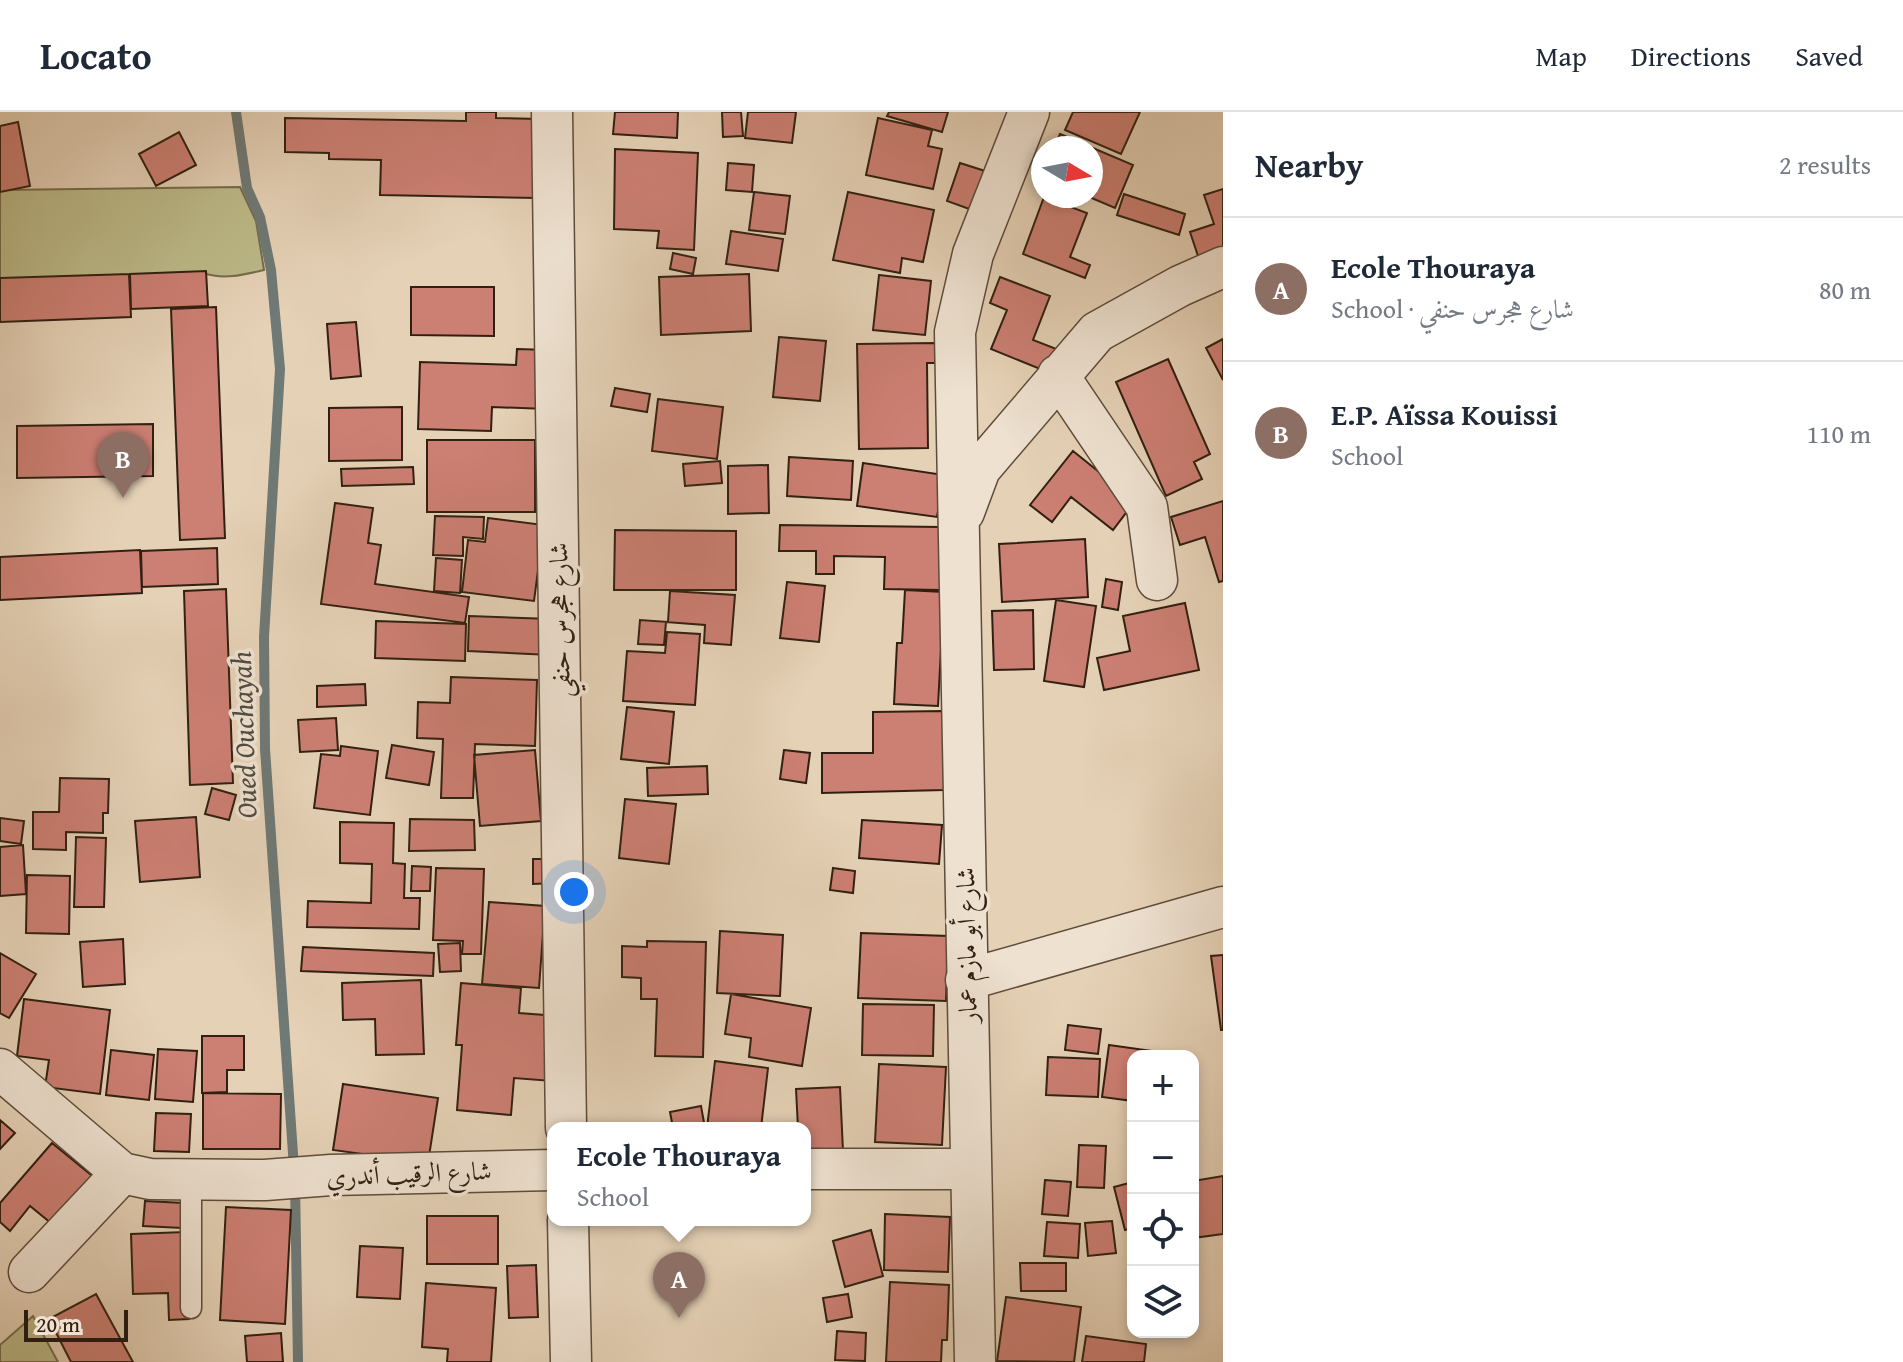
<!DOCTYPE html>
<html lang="en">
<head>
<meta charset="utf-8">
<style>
  :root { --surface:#fff; --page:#f6f6f7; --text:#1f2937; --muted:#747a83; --line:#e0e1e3; --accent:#8f2418 }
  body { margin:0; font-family:"Gentium Book Plus",Amiri,serif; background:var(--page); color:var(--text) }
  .controls { position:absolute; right:24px; bottom:24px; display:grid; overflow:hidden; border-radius:16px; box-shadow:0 4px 12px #0003 }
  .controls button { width:72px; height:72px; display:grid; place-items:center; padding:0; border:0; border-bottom:2px solid var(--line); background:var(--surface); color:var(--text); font:40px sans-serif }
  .compass { position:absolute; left:1031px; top:24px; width:72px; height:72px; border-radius:50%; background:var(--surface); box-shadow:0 4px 12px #0003; rotate:100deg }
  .scale { position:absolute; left:24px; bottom:20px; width:104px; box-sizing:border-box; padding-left:8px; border:4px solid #312011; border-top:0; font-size:22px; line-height:28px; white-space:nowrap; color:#312011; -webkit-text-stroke:6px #eee1d0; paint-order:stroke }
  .you { position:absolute; left:574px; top:780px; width:28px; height:28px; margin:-20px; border:6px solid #fff; border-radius:50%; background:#1a73e8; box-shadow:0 0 0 12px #1a73e833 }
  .badge { display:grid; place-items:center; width:52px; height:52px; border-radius:50%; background:var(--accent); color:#fff; font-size:26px; font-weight:700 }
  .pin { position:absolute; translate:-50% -66px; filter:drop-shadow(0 2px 4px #0008) }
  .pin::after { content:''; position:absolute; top:42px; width:28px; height:24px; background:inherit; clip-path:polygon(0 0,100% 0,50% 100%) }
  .popup { position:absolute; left:547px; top:1010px; width:264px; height:104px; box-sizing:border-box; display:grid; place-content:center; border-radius:16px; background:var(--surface); filter:drop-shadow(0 2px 6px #0005); font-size:26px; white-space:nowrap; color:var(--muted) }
  .popup b { font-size:30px; color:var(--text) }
  .popup::after { content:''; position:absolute; left:50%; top:100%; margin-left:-16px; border:16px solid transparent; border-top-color:var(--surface) }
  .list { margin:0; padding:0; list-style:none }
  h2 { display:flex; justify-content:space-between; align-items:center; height:104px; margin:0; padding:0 32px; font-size:34px }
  h2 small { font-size:26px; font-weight:400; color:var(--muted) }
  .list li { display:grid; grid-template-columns:52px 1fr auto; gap:24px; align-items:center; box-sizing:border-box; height:144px; padding:0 32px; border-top:2px solid var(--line) }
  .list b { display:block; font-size:30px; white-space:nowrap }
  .list p { margin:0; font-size:26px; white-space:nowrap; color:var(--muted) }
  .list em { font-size:26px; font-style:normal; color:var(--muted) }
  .icon { flex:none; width:44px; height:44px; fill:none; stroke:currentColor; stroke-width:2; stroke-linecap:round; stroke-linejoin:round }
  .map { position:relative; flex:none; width:1223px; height:1250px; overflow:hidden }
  header { display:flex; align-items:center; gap:48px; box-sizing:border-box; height:112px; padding:0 40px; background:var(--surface); border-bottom:2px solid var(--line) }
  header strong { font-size:38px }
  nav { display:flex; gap:44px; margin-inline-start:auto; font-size:28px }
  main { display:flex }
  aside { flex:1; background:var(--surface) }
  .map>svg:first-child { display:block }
</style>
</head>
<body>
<header>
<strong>Locato</strong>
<nav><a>Map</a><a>Directions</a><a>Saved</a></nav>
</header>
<main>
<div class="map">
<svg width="1223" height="1250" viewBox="0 0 1223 1250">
  <rect width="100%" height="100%" fill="#e5d1b6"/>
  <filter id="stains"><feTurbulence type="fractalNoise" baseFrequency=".0025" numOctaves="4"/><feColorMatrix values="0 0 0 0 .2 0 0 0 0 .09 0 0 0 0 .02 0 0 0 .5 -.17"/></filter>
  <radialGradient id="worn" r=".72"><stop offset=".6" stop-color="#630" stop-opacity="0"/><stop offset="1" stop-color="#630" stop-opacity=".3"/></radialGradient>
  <path fill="#bcb988" stroke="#766c4c" stroke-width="2" d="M240,75L256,109L264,158C243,163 224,168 203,161L0,167V78Z
    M33,1204L58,1250H0V1233Z"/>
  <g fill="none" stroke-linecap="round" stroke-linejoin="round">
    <path stroke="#6f7975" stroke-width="10" d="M236,0L247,76L260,105L271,158L280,257L264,525L265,637L294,1056
      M295,1072L298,1250"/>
  </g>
  <path fill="#cc7f73" stroke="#312011" stroke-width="2" d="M466,0H496V6L539,7L537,86L380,83L381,48L329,47V41L285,40V6L466,9Z
    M615,0H678L677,26L613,22Z
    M722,0H741L743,24L723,25Z
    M748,0H796L792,31L745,26Z
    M889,0H948L942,20L887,4Z
    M1073,0H1140L1121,42L1065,18Z
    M878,6L932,18L928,34L942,37L933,77L866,63Z
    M18,10L30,74L0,80V14Z
    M179,20L196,53L156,74L139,42Z
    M1060,22L1133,53L1115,96L1087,84H1091V36H1054Z
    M615,37L698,41L694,138L657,136L659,119L614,117Z
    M728,51L754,53L752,80L726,78Z
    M960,51L985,59L972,98L947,89Z
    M1223,77V139L1199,147L1190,120L1214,112L1204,83Z
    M754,80L790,84L785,122L749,118Z
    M848,80L934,98L923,150L902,146L900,161L833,148Z
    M1124,82L1185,102L1179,123L1117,103Z
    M1044,85L1087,101L1070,145L1090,153L1085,166L1023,142Z
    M731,119L783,127L778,159L726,152Z
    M673,141L696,146L693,162L670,157Z
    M206,159L208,194L131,197L130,162Z
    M129,162L131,205L0,210V166Z
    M749,162L751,219L661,223L659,165Z
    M879,163L931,169L925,223L873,218Z
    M1000,165L1050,184L1033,228L1059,238L1050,261L991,237L1007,198L990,191Z
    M411,175H494V224L411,223Z
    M216,195L225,426L180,428L171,197Z
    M356,210L361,264L331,267L327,212Z
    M779,225L826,229L820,289L773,285Z
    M1223,227V268L1206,236Z
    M935,231V251H927L928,336L859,337L857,232Z
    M517,237L548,238L547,297L492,295L491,319L418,317L420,250L516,253Z
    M1168,247L1210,342L1194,350L1202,367L1166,384L1116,270Z
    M615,276L650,282L647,300L611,294Z
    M658,287L723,295L717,347L652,339Z
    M402,295V348L329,349V296Z
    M153,312V364L17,366V314Z
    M427,328H535V400H427Z
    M1073,339L1135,389L1113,418L1071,385L1052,410L1030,393Z
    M789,345L853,349L851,388L787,384Z
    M720,349L722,371L685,374L683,352Z
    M863,351L944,363L937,405L857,394Z
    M768,353L769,401L728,402V354Z
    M413,355L414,372L342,374L341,357Z
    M1223,389V469L1219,470L1205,425L1180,433L1171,405Z
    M335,391L373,396L368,431L381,433L375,472L469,485L465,511L321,492Z
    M435,404L484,405L483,427L463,425V444L433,443Z
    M488,406L544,413L534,489L462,480L468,428L485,430Z
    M780,413L941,415L940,478L884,477L885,445L834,444V462H816V439H779Z
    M615,418L736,419V478H614Z
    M1085,427L1088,485L1002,490L999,432Z
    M217,436L218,472L142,475L141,439Z
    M140,438L142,481L0,488V445Z
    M436,446L462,448L460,481L434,479Z
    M1106,467L1122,470L1118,498L1102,495Z
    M787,470L825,474L819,530L780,526Z
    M226,477L233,671L190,673L184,479Z
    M905,478L944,480L938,594L894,592L897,531H902Z
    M670,479L735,483L731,533L704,531L705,513L666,510L664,533L638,532L640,508L668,510Z
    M1056,488L1096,494L1084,575L1044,569Z
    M1185,491L1199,558L1104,578L1097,546L1130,539L1123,504Z
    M1033,498L1034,557L994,558L992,499Z
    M469,504L551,507L550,543L468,539Z
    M376,509L466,512L465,549L375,546Z
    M667,520L700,522L695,593L623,589L627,539L665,541Z
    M451,565L537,568L535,634L475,632L473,686H441L443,627L417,626L418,590L450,591Z
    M365,572L366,593L317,595V574Z
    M627,595L674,600L669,652L621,647Z
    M943,599L944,678L822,681V641H873V600Z
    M336,606L338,638L300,640L298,608Z
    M392,633L434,640L429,673L386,666Z
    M341,634L378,639L370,703L314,696L321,642L340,644Z
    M535,638L541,709L480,714L474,643Z
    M784,638L810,641L806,671L780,667Z
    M707,654L708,682L648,684L647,656Z
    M60,666L109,667L108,701H103V721L66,720V738L33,737V700H59Z
    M212,676L236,683L229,708L205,702Z
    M625,687L676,692L669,752L619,746Z
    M196,705L200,765L140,770L135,709Z
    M0,706L24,709L21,732L0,729Z
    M410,707L474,708L475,738L409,739Z
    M862,708L942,713L939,752L859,746Z
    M340,710L394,711L393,751L405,752L404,786H420L419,817L307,815L308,789L371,791L372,752L340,751Z
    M76,725L106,726L104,795H74Z
    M23,733L26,782L0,784V735Z
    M533,747H554L555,771L533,772Z
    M412,754L431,755L430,779H411Z
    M436,756L484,757L481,842H462L463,829L433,828Z
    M833,756L855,759L853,781L830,778Z
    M27,763L70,764L69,822L26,821Z
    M489,790L545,794L539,876L482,872Z
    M720,819L783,823L780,884L717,881Z
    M861,821L948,824L946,889L858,886Z
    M123,827L125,872L83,875L80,830Z
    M647,829L706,830L703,945L655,944L657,887H641V866L622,865V834L647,835Z
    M460,831L461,859L440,860L438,832Z
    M303,835L434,841L433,864L301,859Z
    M0,841L36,862L9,906L0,901Z
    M1223,843V918H1221L1211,844Z
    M421,868L424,942L376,943L375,907L343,908L342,871Z
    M461,871L521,876L519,901L558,904L552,969L514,966L511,1003L457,998L462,933H456Z
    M731,882L811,896L802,954L749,945L751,926L725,922Z
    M24,887L110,898L100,982L45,975L49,948L17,944Z
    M863,892L934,893L933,944L862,943Z
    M1068,913L1101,917L1098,942L1065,938Z
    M202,924H244V958H227V980L202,981Z
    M1109,933L1174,942V944H1133V989L1102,985Z
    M158,937L197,939L193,990L155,987Z
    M111,938L154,943L149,988L106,983Z
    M1048,945L1100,947L1098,985L1046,983Z
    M715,949L768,956L761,1016H707Z
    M879,952L946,955L942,1033L875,1030Z
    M343,972L438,986L428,1051L333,1038Z
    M840,975L843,1039L805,1041V1016H798L796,977Z
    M203,981L281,982L280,1037H203Z
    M701,994L705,1016H673L670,1000Z
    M156,1001L191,1002L189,1040L154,1039Z
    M0,1008L15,1021L0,1037Z
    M52,1031L96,1067L57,1116L30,1094L10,1119L0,1110V1091Z
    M1079,1033L1106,1034L1104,1076L1077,1075Z
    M1223,1064V1122L1193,1126V1069Z
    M1045,1068L1071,1070L1068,1104L1042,1102Z
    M1133,1070V1116L1125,1118L1114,1075Z
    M145,1089L184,1091L182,1116L143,1114Z
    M226,1095L291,1098L285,1212L220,1208Z
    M885,1102L950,1105L948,1160L884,1158Z
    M427,1104H498V1152H427Z
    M1112,1109L1116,1141L1088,1144L1085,1111Z
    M1047,1110L1080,1112L1078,1146L1044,1144Z
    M871,1118L883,1164L845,1175L833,1129Z
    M186,1120L189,1207L169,1208L168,1181L133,1182L131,1122Z
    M360,1134L403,1136L400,1187L357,1185Z
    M1020,1151H1066V1179H1021Z
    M536,1153L538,1205L509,1206L507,1154Z
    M890,1170L949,1173L947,1228H942L941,1250H886Z
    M426,1171L496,1176L491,1250H447L448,1237L422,1235Z
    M96,1182L133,1250H71L49,1207Z
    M848,1182L852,1205L827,1210L823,1186Z
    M1006,1185L1081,1195L1074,1250L997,1249Z
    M837,1219L866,1221L865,1249L835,1248Z
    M281,1221L283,1250H247L245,1224Z
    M1086,1224L1146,1232L1144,1250H1082Z"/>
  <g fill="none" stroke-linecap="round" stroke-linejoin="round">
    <g stroke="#5e4c3a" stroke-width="23">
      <path id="service" d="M191,1068V1196"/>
    </g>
    <g stroke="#5e4c3a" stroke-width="43">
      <path id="minor" d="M552,0L566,1016
        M1058,263L1147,395L1157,468
        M964,400L980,357L1097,220L1180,174L1223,155
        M966,868L1223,795
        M0,957L122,1061L150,1067L265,1068L331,1063L553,1058
        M805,1057H970
        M568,1108L571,1250
        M29,1160L122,1061
        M975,1250L955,220L973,142L1029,0"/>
    </g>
    <use href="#service" stroke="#eee1d0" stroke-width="20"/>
    <use href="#minor" stroke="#eee1d0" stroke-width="40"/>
  </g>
  <g text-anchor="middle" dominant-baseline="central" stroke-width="7" stroke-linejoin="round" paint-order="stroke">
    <g font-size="26" fill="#312011" stroke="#eee1d0">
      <text transform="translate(559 508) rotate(-91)">شارع هجرس حنفي</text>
      <text transform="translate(966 833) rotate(-91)">شارع أبو مازم عمار</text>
      <text transform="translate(409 1061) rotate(-2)">شارع الرقيب أندري</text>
    </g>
    <g font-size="28" font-style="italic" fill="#504d43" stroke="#eee1d0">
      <text transform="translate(243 623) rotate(-92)">Oued Ouchayah</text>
    </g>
  </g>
  <rect width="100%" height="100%" filter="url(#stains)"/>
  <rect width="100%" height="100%" fill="url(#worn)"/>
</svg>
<div class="controls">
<button>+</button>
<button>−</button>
<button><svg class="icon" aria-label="locate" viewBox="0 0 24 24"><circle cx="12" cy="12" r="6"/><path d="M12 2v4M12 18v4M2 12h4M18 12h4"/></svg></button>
<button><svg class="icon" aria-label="layers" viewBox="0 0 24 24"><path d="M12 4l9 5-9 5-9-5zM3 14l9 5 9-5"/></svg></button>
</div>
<svg class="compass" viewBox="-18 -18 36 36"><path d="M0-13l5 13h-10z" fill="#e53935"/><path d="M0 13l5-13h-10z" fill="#747a83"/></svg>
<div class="scale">20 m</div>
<div class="you"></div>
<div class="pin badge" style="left:679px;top:1206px;background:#8d6e63">A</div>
<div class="popup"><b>Ecole Thouraya</b>School</div>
<div class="pin badge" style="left:123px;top:386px;background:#8d6e63">B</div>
</div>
<aside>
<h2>Nearby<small>2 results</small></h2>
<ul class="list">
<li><span class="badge" style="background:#8d6e63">A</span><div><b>Ecole Thouraya</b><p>School · شارع هجرس حنفي</p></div><em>80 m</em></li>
<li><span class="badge" style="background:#8d6e63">B</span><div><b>E.P. Aïssa Kouissi</b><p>School</p></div><em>110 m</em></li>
</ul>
</aside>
</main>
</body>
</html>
